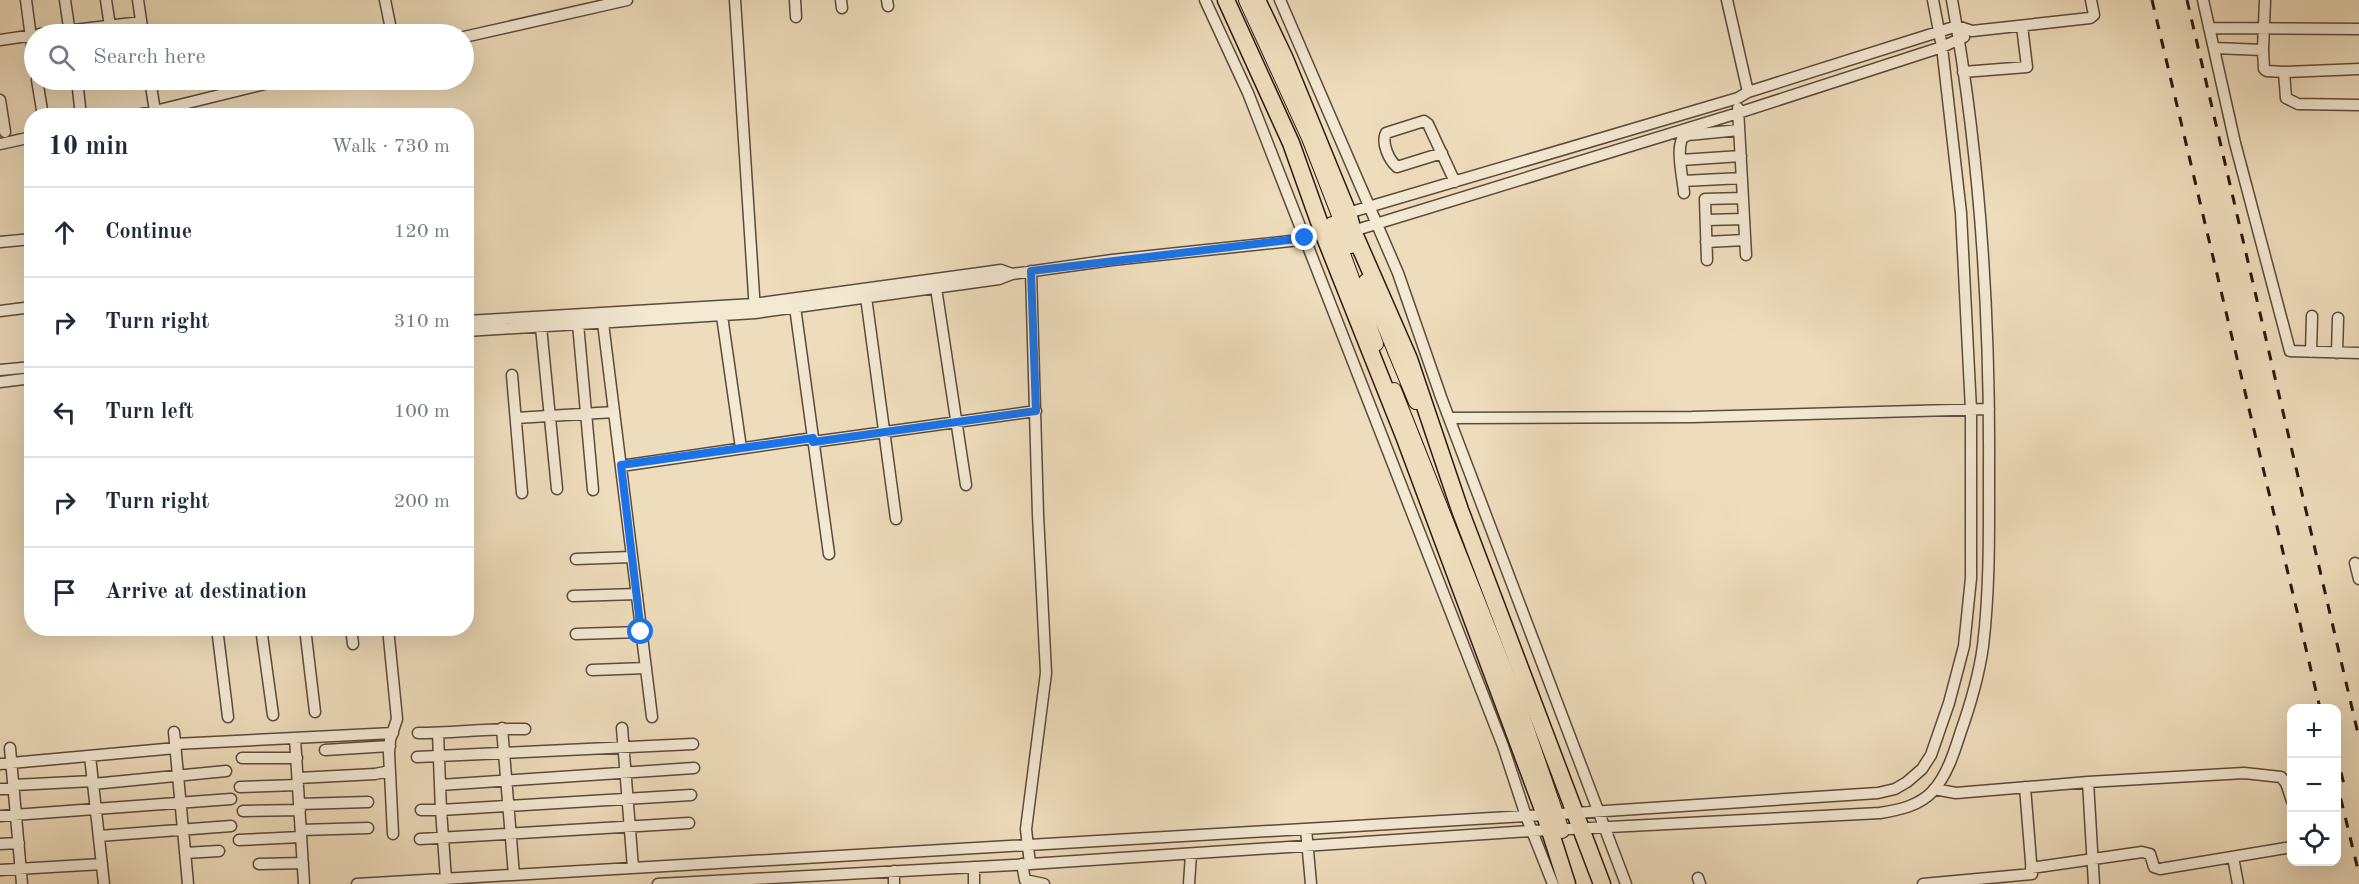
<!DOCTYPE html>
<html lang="en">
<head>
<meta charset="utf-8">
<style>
  :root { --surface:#fff; --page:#f6f6f7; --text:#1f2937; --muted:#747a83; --line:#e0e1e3 }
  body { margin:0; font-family:"Old Standard TT",serif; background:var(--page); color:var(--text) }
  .controls { position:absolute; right:18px; bottom:18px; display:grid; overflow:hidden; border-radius:12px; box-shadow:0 6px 24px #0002 }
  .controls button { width:54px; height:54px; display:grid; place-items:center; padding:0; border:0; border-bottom:2px solid var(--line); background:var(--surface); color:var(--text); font:30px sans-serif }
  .stop { position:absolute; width:18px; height:18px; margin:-14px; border:4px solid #1a73e8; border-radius:50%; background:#fff }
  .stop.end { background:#1a73e8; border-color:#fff; box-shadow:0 2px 6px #0008 }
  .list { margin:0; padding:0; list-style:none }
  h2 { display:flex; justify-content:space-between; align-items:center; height:78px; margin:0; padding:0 24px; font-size:26px }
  h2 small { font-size:20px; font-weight:400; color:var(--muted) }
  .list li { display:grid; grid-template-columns:39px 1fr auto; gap:18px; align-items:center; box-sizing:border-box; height:90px; padding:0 24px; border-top:2px solid var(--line) }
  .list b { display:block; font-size:22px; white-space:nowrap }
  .list em { font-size:20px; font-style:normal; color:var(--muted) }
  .icon { flex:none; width:33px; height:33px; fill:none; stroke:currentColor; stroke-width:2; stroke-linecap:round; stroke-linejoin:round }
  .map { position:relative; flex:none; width:2359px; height:884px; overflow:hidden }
  .search { position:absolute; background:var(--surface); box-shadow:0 6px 24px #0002; left:24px; top:24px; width:450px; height:66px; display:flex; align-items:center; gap:15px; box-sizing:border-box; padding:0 21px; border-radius:33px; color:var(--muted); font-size:22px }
  .panel { position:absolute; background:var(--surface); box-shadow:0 6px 24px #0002; left:24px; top:108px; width:450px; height:528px; border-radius:24px }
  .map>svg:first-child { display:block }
</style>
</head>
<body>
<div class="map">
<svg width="2359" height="884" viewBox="0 0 2359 884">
  <rect width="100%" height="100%" fill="#eeddbc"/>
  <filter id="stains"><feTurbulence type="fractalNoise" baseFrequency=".00333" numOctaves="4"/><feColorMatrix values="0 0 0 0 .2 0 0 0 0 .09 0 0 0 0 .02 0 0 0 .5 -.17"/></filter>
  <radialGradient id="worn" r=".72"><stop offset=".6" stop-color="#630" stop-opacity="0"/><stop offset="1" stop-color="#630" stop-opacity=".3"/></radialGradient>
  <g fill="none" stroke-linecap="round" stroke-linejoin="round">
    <g stroke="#5b4b3b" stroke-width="13">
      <path id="minor" d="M26,0L34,60
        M65,0L70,34
        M106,0L110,26
        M138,0L143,34
        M385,0L392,34
        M735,0L755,311
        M795,0L796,17
        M841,0L842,8
        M887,0L888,6
        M1205,0L1248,93L1503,746L1526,816L1553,884
        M1280,0L1398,273L1441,397L1626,884
        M1727,0L1748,92
        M2203,0L2235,143L2290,351L2359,353
        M2209,28L2359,29
        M40,34L141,22
        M464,37L627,0
        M0,40L34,35
        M2215,48L2263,50L2264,69L2267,71L2284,72L2286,98L2298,104L2359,105
        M2263,50L2265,0
        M1963,72L2027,67L2022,26
        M2284,72L2359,69
        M37,80L43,116
        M77,80L81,116
        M150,80L155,111L281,80
        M0,100L5,132
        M1738,108L1746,255
        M132,116L155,111L156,116
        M0,144L32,137
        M1442,153L1397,167C1389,160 1381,143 1386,133L1424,121L1428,124L1455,182
        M1681,160L1741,156
        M1683,181L1742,178
        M1684,193C1683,180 1677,154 1681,142C1682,137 1684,137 1688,135L1739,130
        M1348,213L1738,98L1748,92L1957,26L1972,31L2090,18L2094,15L2091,0
        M1706,220L1744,219
        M1353,231L1738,113L1942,47L1964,37
        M0,242L32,239
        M1706,242L1745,240
        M1707,260L1705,199L1743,198
        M936,288L966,485
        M866,297L896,519
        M795,307L829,554
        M0,311L32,307
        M722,316L741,448
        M466,321L754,304L994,271L1001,270L1012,274
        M603,323L652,717
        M578,324L593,490
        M541,327L557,489
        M466,331L755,313L999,279L1012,274L1112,260L1300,240L1322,230
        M2311,352L2312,316
        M2337,353L2338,318
        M0,370L32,367
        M512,375L522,493
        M0,382L32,378
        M516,418L614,412
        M1449,418L1692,417L1989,409
        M813,442L1036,411
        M621,466L813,438
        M576,559L632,557
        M2355,563L2359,579
        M573,596L637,594
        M217,628L228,717
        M261,628L273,715
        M305,628L315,712
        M351,628L353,644
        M388,628L397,719L390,740L389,753L393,834
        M576,634L641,632
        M592,670L646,668
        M502,728L514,875
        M622,728L633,868
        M174,732L188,884
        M418,733C454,733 489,728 525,729
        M438,733L440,785L694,768
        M295,738L304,884
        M175,744L393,733
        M10,748L22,884
        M325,750L390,746
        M90,756L104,884
        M417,757L693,744
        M242,758H297
        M0,764L176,748
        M298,778L375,774L390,771
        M2088,782L2094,884
        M93,784L226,771
        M14,785L93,781
        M240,787L298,785
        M0,789H14
        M1934,789L1956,793L2088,782L2244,773L2281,777L2286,783L2292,801
        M299,804L368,802
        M421,810H441L440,785
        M243,811L300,810
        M0,816L231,799
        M1306,829L1311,884
        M301,830L368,828
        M99,836L231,826
        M420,839L689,823
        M239,840L301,837
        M0,844L19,843
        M185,853L219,851
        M2233,857L2238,884
        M259,864L303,863
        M1022,864L1025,880L1044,884
        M1030,864L1026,829L1046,673L1038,515L1031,271
        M2031,868L2142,852L2150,854L2154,867L2160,869L2292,847
        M0,870L102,864
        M1698,878L1700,884
        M446,879L441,810L691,795
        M357,884L1545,815L1878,793L1895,789L1907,782L1922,769L1931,755L1949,703L1964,646L1971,578V410L1961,213L1942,47L1933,0
        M658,884L1030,864L1531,831L1880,813C1899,810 1919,806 1933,791C1947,775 1954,753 1960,734C1970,706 1979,675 1983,646C1990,587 1989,528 1989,469C1990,313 1980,154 1952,0
        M894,884V871
        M974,884V867
        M1189,884L1191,854
        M1923,884L2032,874L2025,787"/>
    </g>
    <g stroke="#2a1a10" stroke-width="16">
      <path id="major" d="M1246,0L1309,138L1351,246
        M1332,224L1376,344
        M1366,281L1416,402
        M1394,390L1517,700L1562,831"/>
    </g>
    <g stroke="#2a1a10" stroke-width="19">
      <path id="highway" d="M1226,0L1291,143L1322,230L1404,436L1545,815L1567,884
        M1257,0L1285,59L1348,213L1353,231L1409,359L1460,510L1602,884"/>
    </g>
    <use href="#minor" stroke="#f4e9d3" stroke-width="10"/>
    <use href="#major" stroke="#eeddbc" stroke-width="14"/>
    <use href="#highway" stroke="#eeddbc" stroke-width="16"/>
    <path stroke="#2a1a10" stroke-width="3" stroke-dasharray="10 10" stroke-linecap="butt" d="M2152,0L2320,708
      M2187,0L2359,738
      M2336,753L2345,788
      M2336,779L2359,874"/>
  </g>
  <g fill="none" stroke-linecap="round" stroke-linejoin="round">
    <path stroke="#1a73e8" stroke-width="8" d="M641,632L621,465L813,438V442L1036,411L1031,271L1305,238"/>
  </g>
  <rect width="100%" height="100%" filter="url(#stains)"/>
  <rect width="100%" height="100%" fill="url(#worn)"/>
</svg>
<div class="controls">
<button>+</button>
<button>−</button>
<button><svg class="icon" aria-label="locate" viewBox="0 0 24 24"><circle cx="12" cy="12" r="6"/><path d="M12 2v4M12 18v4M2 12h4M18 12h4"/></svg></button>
</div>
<div class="stop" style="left:641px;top:632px"></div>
<div class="stop end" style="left:1305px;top:238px"></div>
<div class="search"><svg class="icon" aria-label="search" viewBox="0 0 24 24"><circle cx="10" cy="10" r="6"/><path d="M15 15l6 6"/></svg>Search here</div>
<section class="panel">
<h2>10 min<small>Walk · 730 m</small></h2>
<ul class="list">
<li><svg class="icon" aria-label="ahead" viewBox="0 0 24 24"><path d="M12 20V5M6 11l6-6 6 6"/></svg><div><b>Continue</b></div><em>120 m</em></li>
<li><svg class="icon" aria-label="right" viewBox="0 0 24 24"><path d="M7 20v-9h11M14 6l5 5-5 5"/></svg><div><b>Turn right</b></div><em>310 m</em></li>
<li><svg class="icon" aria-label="left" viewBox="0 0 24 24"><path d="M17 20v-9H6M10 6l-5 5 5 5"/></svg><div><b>Turn left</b></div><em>100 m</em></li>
<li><svg class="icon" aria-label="right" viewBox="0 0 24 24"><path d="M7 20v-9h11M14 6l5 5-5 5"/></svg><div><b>Turn right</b></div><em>200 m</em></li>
<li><svg class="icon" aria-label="arrive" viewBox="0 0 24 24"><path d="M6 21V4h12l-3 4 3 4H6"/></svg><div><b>Arrive at destination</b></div></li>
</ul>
</section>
</div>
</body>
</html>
